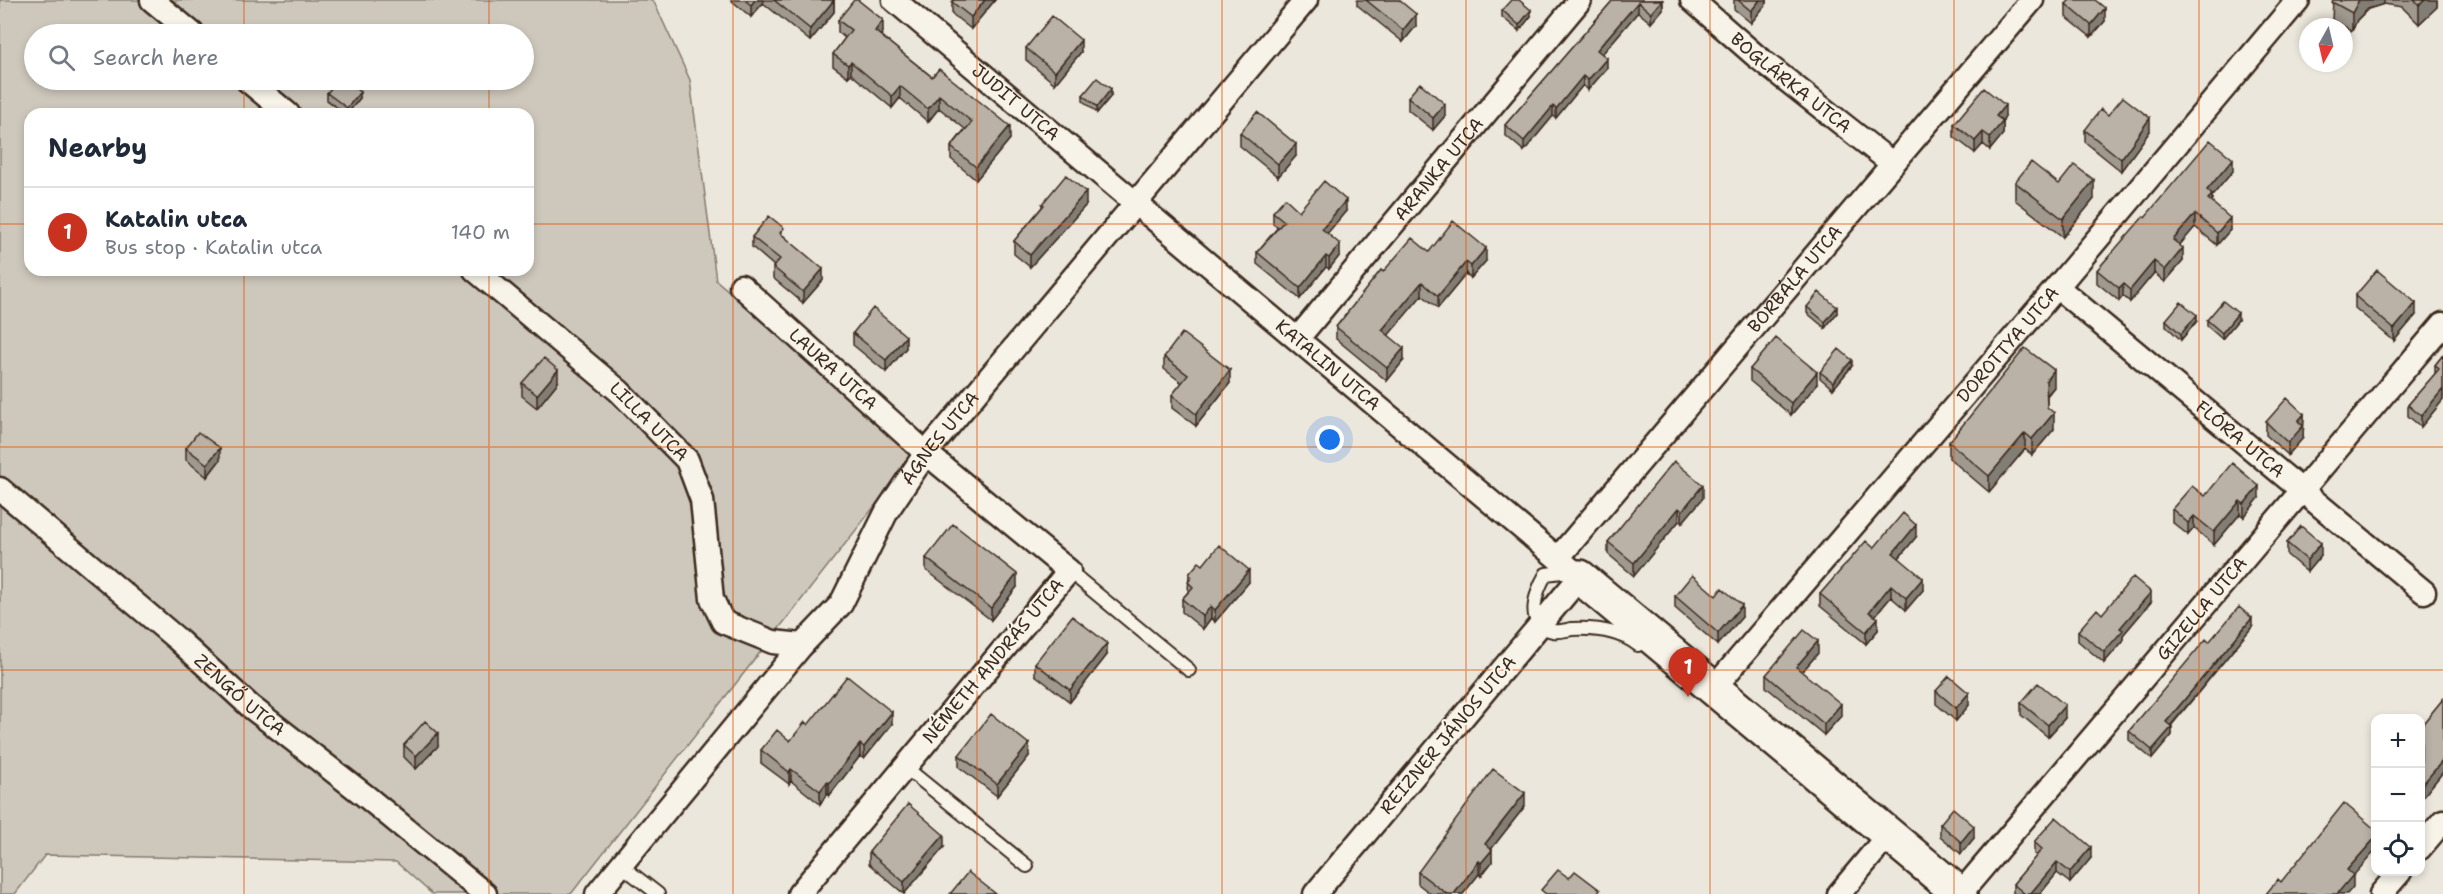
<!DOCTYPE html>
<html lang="en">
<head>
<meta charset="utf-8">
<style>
  :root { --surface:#fff; --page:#f6f6f7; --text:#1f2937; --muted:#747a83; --line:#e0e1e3; --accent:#c8321e }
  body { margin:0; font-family:"Shantell Sans",sans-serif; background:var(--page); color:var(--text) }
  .controls { position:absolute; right:18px; bottom:18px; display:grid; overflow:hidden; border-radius:12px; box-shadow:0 3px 9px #0003 }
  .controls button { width:54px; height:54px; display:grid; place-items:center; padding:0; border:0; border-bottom:2px solid var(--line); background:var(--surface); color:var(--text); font:30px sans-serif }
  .compass { position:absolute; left:2299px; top:18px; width:54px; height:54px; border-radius:50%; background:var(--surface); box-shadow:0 3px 9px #0003; rotate:188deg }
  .you { position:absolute; left:1330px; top:440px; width:21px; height:21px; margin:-15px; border:4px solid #fff; border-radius:50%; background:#1a73e8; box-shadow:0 0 0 9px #1a73e833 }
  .badge { display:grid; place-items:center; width:39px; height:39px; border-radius:50%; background:var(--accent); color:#fff; font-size:20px; font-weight:700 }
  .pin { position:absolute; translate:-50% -50px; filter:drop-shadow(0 2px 3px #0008) }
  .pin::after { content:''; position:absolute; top:32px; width:21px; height:18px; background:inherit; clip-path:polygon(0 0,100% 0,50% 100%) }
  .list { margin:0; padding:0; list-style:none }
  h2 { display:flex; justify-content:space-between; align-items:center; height:78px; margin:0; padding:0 24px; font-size:26px }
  h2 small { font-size:20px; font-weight:400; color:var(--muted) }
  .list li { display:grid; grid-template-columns:39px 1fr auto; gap:18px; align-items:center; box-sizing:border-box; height:90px; padding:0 24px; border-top:2px solid var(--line) }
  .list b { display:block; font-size:22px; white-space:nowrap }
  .list p { margin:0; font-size:20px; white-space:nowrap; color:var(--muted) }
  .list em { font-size:20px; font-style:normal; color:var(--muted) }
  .icon { flex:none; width:33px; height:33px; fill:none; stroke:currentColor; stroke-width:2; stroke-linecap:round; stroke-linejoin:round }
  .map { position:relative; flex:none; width:2443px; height:894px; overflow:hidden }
  .search { position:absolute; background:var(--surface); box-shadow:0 3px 9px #0003; left:24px; top:24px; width:510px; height:66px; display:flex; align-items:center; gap:15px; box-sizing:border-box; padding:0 21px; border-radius:33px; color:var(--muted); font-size:22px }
  .panel { position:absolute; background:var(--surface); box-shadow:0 3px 9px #0003; left:24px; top:108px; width:510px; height:168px; border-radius:18px }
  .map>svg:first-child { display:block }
</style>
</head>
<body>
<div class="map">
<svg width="2443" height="894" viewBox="0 0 2443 894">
  <rect width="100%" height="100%" fill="#ece7dc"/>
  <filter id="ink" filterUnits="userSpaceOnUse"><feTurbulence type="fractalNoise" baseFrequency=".0167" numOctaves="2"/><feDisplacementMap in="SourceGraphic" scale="12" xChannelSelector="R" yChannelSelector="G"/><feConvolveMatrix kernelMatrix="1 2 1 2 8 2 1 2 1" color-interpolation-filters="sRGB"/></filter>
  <g filter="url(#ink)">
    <path fill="#cec8bc" stroke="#84796d" stroke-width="1.5" fill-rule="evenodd" d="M0,0H653L690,80L716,280L917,452L571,894H432L396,862L45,855L15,894H0ZM34,34H524V80H34ZM30,114H528V270H30Z"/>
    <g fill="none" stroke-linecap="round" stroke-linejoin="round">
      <g stroke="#3b2a1e" stroke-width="16">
        <path id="lane" d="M1069,571L1189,670
          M1573,575L1562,572L1546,574C1536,591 1523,626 1553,631C1559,632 1566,630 1572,629C1594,628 1620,631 1638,645
          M905,767L1027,866
          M622,866L658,894"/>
      </g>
      <g stroke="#3b2a1e" stroke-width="27">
        <g id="street">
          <path d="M152,0L193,34"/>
          <path id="s1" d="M894,0L1580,577L1315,894"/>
          <path id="s2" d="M1692,0L1756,56L1893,164"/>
          <path d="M247,80L288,114"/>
          <path id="s3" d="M475,270L619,391L687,460L702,500L712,599L723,622L773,642L802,645"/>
          <path id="s4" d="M741,286L926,453L1069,571L799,894"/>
          <path id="s5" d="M2057,287L2424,592"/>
          <path id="s6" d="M1298,338L1580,0"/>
          <path id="s7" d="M0,489L177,639L251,707L368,798L485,894"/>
          <path id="s8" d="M1558,558L2032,0"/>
          <path id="s9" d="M1714,688L2057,287L2298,0"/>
          <path d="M2420,848L2443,821"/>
          <path id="s10" d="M597,894L802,645L841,604L887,511L926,453L1306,0"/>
          <path d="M1839,894L1889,834"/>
          <path id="s11" d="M1960,894L2443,324"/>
          <path d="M2381,894L2400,872"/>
        </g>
      </g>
      <g stroke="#3b2a1e" stroke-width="38">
        <path id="secondary" d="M1580,577L1960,894"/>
      </g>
      <use href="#lane" stroke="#f7f3e8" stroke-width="12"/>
      <use href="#street" stroke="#f7f3e8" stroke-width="22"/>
      <use href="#secondary" stroke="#f7f3e8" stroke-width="33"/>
    </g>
    <path fill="#a09990" stroke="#3b2a1e" stroke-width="1.5" d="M731,0H834V12L810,41L763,3L751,17Z
      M954,0H995L971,29L952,14V2Z
      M1357,0H1399L1416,26L1403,42L1357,5Z
      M1613,0H1663V9L1651,23L1638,12L1602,54L1607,68L1588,90L1583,85L1556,118L1553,116L1524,151L1505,135V125Z
      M1734,0H1767V3L1751,23L1734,9Z
      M2333,0H2437V7L2419,24L2402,7L2384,4L2368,9L2357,20L2352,31L2332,20Z
      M2066,4L2105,21L2091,37L2066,17Z
      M1502,10L1531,16L1519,31L1502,17Z
      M838,20L883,32L881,36L1010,139L976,180L951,159V147L965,129L939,108L928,122L900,98L892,108L851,74L848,77L833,66V54L845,38L838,32Z
      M2308,38V60L2301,53V47Z
      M1026,48L1081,52L1055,84L1026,60Z
      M2312,63H2326L2320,69Z
      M327,93L360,98L347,114H346L327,100Z
      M1083,95L1111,96L1097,113L1083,101Z
      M1408,97L1445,116L1433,130L1408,110Z
      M2108,115L2150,131L2121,171L2085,142V130Z
      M2005,117L2003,121V134L1990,150L1983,144L1975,153L1954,137V124Z
      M1240,133L1296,156L1278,177L1240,146Z
      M2233,171L2212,196V202L2230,230L2217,245L2195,227L2179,245L2183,261L2165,282L2154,273L2130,302L2123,296L2119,301L2097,283V270L2145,217Z
      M2015,182L2059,184L2094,199L2063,237L2015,200Z
      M1042,204L1086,205L1030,267L1014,254V241L1042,207Z
      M1299,211H1346L1327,233L1340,255L1329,269L1326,267L1300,299L1257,264V252L1278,227L1273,224V212Z
      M784,236L823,280L803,303L773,278V267L774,266L752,247V237Z
      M1429,252L1486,261L1471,278L1466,274L1438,308L1422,295L1388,335L1404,360L1387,381L1336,339V327L1383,272Z
      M2355,296L2416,315L2394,341L2355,308Z
      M1807,307L1837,313L1825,328L1807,313Z
      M2166,320L2197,321L2181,340L2166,326Z
      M2207,320H2238L2222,339L2207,326Z
      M853,333L906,348L886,372L853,345Z
      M2443,355V400L2421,427L2408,416V405L2435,374V365Z
      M1164,357L1230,383L1196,426L1172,408V395L1182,383L1164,369Z
      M1852,366L1833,389L1820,378V372Z
      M1750,369L1817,384L1791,415L1750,381Z
      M558,382L537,408L522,396V383Z
      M2054,387L2047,396V407L2054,429L2032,455L2025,449L1989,492L1949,458V442Z
      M2304,414L2303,438L2288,455L2266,435V422Z
      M186,448L220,460L207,477L186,460Z
      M2205,496L2259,498L2244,517L2240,514L2214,545L2194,528L2188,535L2172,522V509Z
      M1703,498L1682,523L1679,521L1634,576L1608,554V542Z
      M1916,537L1899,558L1923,590L1906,610L1891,597L1875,616L1878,630L1866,644L1820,606V594L1874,548Z
      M2287,543L2321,555L2307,572L2287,555Z
      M926,558L1017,587L991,620L926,570Z
      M1203,565L1249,582L1215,622L1211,618L1203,629L1182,612V599L1188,592L1189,574Z
      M1675,596L1742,617L1718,645L1675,608Z
      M2151,602L2123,635V641L2104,663L2078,641V631L2102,614Z
      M2252,627L2171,726L2172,735L2152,759L2129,740V731L2209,642Z
      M1818,653L1802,672L1841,716L1824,735L1766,687V675Z
      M1107,655L1070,702L1035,675V663Z
      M1936,691L1969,705L1956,721L1936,704Z
      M2443,699V772L2422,798L2421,796V726Z
      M2021,703L2065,718L2048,737L2021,715Z
      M892,724L864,759L860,756L829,796L827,794L820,804L791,781L789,784L761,763V750L790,741L808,725Z
      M404,745L438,746L416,769L404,757Z
      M959,755L1029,756L997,796L959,767Z
      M1525,806L1491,849L1492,862L1481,876L1479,874L1463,894H1431L1418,884V872Z
      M1940,824L1974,838L1961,854L1940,836Z
      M2034,842L2091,858L2070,883L2057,873L2040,894H2013V884L2037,856L2034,854Z
      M944,847L904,894L869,864V852Z"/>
    <path fill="#827d75" stroke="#3b2a1e" stroke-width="1.5" d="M755,0H763V3L751,17V5Z
      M834,0V12L810,41V29Z
      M985,0H995L971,29V17Z
      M1662,0L1663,9L1651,23V13Z
      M1760,0H1767V3L1751,23V11Z
      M2359,0H2384V4L2368,9L2357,20L2352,31V13Z
      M2425,0H2437V7L2419,24V5Z
      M1638,2V12L1597,60V50Z
      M2105,8V21L2091,37V25Z
      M1531,10V16L1519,31V25Z
      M1416,14V26L1403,42V30Z
      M883,20V32L875,43V31Z
      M1081,40V52L1055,84V72Z
      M1607,58V68L1588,90V80Z
      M851,62V74L848,77V65Z
      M2320,63H2326L2320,69Z
      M1583,76V85L1556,118V109Z
      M900,86V98L892,108V96Z
      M1111,89V96L1097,113V107Z
      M360,92V98L347,114V108Z
      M939,95V108L928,122V109Z
      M1445,104V116L1433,130V118Z
      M2005,105V117L1996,129V116Z
      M1553,106V116L1524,151V141Z
      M2150,118V131L2121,171V159Z
      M2003,121V134L1990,150V137Z
      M1010,126V139L976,180V167Z
      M1983,132V144L1975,153V141Z
      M1296,144V156L1278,177V164Z
      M2233,159V171L2212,196V207L2208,211L2207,190Z
      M2094,180V199L2063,237V219Z
      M1086,192V205L1030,267V255Z
      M1346,200V211L1322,240V229Z
      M2195,214V227L2173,253V240Z
      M2230,218V230L2217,245V233Z
      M1340,244V255L1329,269V258Z
      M1486,248V261L1471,278V266Z
      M2183,248V261L2165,282V270Z
      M1326,256V267L1300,299V288Z
      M2154,261V273L2130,302V290Z
      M1466,262V274L1438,308V296Z
      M823,269V280L803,303V292Z
      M1422,282V295L1382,343V330Z
      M2123,284V296L2119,301V288Z
      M2416,303V315L2394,341V329Z
      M1837,307V313L1825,328V322Z
      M2238,313V320L2222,339V333Z
      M2197,315V321L2181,340V334Z
      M906,336V348L886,372V360Z
      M1404,348V360L1387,381V368Z
      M1852,360V366L1833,389V382Z
      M558,370V382L537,408V395Z
      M1230,370V383L1196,426V414Z
      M2054,370V387L2046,396V380Z
      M1817,372V384L1791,415V403Z
      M2443,389V400L2421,427V416Z
      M2054,413V429L2032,455V439Z
      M2304,414L2303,438L2288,455V443L2298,421Z
      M2025,433V449L1989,492V476Z
      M220,448V460L207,477V464Z
      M1703,485V498L1682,523V511Z
      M2259,486V498L2244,517V504Z
      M2240,501V514L2214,545V532Z
      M1679,508V521L1634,576V563Z
      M2194,516V528L2188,535V523Z
      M1916,525V537L1893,565V553Z
      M2321,543V555L2307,572V560Z
      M1249,570V582L1215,622V610Z
      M1017,574V587L991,620V608Z
      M1923,578V590L1906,610V598Z
      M1891,585V597L1869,623V612Z
      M2151,592V602L2123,635V641L2104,663V652L2120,628Z
      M1742,605V617L1718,645V633Z
      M1211,606V618L1203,629V616Z
      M1878,618V630L1866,644V632Z
      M2252,618V627L2166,731V722Z
      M1818,641V653L1796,679V667Z
      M1107,643V655L1070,702V690Z
      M1969,693V705L1956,721V708Z
      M1841,704V716L1824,735V724Z
      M2065,705V718L2048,737V725Z
      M892,712V724L864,759V747Z
      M2172,727V735L2152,759V750Z
      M438,733V746L416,769V756Z
      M860,744V756L829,796V783Z
      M1029,744V756L997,796V784Z
      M2443,760V772L2422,798V785Z
      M791,769V781L789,784V772Z
      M827,782V794L820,804V791Z
      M1525,793V806L1485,857V844Z
      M1974,826V838L1961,854V842Z
      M944,835V847L904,894V882Z
      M2376,837V850L2353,876V887L2347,894H2337L2347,870Z
      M2091,847V858L2070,883V872Z
      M1492,850V862L1481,876V863Z
      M1479,861V874L1463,894H1454Z
      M2057,862V873L2040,894H2030Z"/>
    <path fill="#bab2a7" stroke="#3b2a1e" stroke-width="1.5" d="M745,0H755L751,5Z
      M774,0H834L810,29Z
      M854,0H858L883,20L875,31L932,77L939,69L1010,126L976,167L951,147L972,122L939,95L928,109L900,86L892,96L851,62L848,65L833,54L851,30L838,20Z
      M954,0H985L971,17L952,2Z
      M1366,0H1399L1416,14L1403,30Z
      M1511,0H1519L1531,10L1519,25L1502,10Z
      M1613,0H1662L1651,13L1638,2L1597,50L1607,58L1588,80L1583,76L1556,109L1553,106L1524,141L1505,125Z
      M1738,0H1760L1751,11Z
      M2070,0H2095L2105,8L2091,25L2066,4Z
      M2333,0H2359L2352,13L2332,2Z
      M2414,0H2425L2419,5Z
      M1052,16L1081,40L1055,72L1026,48Z
      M2308,38V53L2301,47Z
      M1097,78L1111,89L1097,107L1083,95Z
      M338,80H343L360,92L347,108L327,93Z
      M1420,83L1445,104L1433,118L1408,97Z
      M1984,88L2005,105L1996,116L2003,121L1990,137L1983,132L1975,141L1954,124Z
      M2123,97L2150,118L2121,159L2085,130L2101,109L2108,115Z
      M1257,112L1296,144L1278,164L1240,133Z
      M2210,140L2233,159L2207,190L2212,195L2208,199L2230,218L2217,233L2195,214L2173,240L2183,248L2165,270L2154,261L2130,290L2123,284L2119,288L2097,270L2144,216L2145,217Z
      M2031,162L2059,184L2074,165L2094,180L2063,219L2015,182Z
      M1066,175L1086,192L1030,255L1014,241L1044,205L1042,204Z
      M1324,181L1346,200L1322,229L1340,244L1329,258L1326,256L1300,288L1257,252L1284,221L1273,212L1285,198L1299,211Z
      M769,216L784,228L780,233L823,269L803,292L773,267L780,259L752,237Z
      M1453,221L1486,248L1471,266L1466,262L1438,296L1422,282L1382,330L1404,348L1387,368L1336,327L1381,270L1383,272L1412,238L1429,252Z
      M2377,270L2416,303L2394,329L2355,296Z
      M1819,292L1837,307L1825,322L1807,307Z
      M2223,301L2238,313L2222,333L2207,320Z
      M2181,302L2197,315L2181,334L2166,320Z
      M873,308L906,336L886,360L853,333Z
      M1182,333L1230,370L1196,414L1172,395L1188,375L1164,357Z
      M1776,338L1817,372L1791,403L1750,369Z
      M2025,348L2054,370L2046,380L2047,407L2054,413L2032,439L2025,433L1989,476L1949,442Z
      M1839,349L1852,360L1833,382L1820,372Z
      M2443,355V389L2421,416L2408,405L2439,369L2435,365Z
      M544,358L558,370L537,395L522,383Z
      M2287,398L2304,414L2298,421L2303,426L2288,443L2266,422Z
      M198,432L220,448L207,464L186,448Z
      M1674,461L1703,485L1682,511L1679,508L1634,563L1608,542Z
      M2232,463L2259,486L2244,504L2240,501L2214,532L2194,516L2188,523L2172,509L2192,486L2205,496Z
      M1903,513L1916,525L1893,553L1923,578L1906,598L1891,585L1869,612L1878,618L1866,632L1820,594L1866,541L1874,548Z
      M953,524L1017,574L991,608L926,558Z
      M2301,526L2321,543L2307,560L2287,543Z
      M1219,545L1249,570L1215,610L1211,606L1203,616L1182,599L1193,587L1188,582L1192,577L1189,574L1199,562L1203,565Z
      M1692,575L1716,596L1722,588L1742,605L1718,633L1675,596Z
      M2133,577L2151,592L2120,628L2123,630L2104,652L2078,631L2097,609L2102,614Z
      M2239,607L2252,618L2166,722L2172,727L2152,750L2129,731L2206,639L2209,642Z
      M1072,616L1107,643L1070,690L1035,663Z
      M1804,630L1818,641L1796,667L1841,704L1824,724L1766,675Z
      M847,676L892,712L864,747L860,744L829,783L827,782L820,791L791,769L789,772L761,750L777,730L790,741L805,722L808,725Z
      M1949,676L1969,693L1956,708L1936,691Z
      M2038,683L2065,705L2048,725L2021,703Z
      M2443,699V760L2422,785L2421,784V726Z
      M991,714L1029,744L997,784L959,755Z
      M425,721L438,733L416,756L404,745Z
      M1493,769L1525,793L1485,844L1492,850L1481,863L1479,861L1454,894H1447L1418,872Z
      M2344,803L2376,830V837L2347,870L2353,875L2337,894H2266L2278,879L2281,882Z
      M908,804L944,835L904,882L869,852Z
      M1953,808L1974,826L1961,842L1940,824Z
      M2056,817L2091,847L2070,872L2057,862L2030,894H2025L2013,884L2042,849L2034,842Z
      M1558,870L1569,878L1575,871L1600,890L1598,893L1600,894H1546L1541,890Z
      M968,872L996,894H950Z"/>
  </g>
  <path fill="none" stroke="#df570d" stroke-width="1.5" stroke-opacity="0.55" d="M244,0V34M489,0V34M733,0V894M977,0V894M1222,0V894M1466,0V894M1710,0V894M1954,0V894M2199,0V894M244,80V114M489,80V114M0,224H30M528,224H2443M244,270V894M489,270V894M0,447H2443M0,670H2443"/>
  <g text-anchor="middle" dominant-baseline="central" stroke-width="4.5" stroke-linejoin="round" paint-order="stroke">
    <g font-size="18" fill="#3b2a1e" stroke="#f7f3e8">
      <text stroke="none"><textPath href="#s2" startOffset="129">BOGLÁRKA UTCA</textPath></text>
      <text stroke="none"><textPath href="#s1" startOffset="159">JUDIT UTCA</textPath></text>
      <text stroke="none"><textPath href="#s6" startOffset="220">ARANKA UTCA</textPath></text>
      <text stroke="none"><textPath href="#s8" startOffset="366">BORBÁLA UTCA</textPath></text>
      <text stroke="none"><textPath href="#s9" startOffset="452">DOROTTYA UTCA</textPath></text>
      <text stroke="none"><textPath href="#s1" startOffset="567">KATALIN UTCA</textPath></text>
      <text stroke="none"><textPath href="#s4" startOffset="124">LAURA UTCA</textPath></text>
      <text stroke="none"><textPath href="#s3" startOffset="231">LILLA UTCA</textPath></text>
      <text stroke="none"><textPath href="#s5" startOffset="238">FLÓRA UTCA</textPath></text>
      <text stroke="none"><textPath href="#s10" startOffset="573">ÁGNES UTCA</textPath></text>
      <text stroke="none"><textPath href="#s11" startOffset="374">GIZELLA UTCA</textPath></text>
      <text transform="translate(993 661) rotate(-50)">NÉMETH ANDRÁS UTCA</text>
      <text stroke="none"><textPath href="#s7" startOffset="316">ZENGŐ UTCA</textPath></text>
      <text transform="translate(1448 735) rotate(-50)">REIZNER JÁNOS UTCA</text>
    </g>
  </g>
</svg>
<div class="controls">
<button>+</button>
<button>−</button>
<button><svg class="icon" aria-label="locate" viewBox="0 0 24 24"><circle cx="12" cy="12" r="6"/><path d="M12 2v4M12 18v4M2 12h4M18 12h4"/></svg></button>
</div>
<svg class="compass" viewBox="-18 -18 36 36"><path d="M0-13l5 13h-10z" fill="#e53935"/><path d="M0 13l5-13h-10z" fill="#747a83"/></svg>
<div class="you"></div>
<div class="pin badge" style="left:1688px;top:697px">1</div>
<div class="search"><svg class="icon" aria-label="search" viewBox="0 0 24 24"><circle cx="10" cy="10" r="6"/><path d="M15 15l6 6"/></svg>Search here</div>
<section class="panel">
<h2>Nearby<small></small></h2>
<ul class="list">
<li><span class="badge">1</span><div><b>Katalin utca</b><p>Bus stop · Katalin utca</p></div><em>140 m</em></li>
</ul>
</section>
</div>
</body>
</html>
